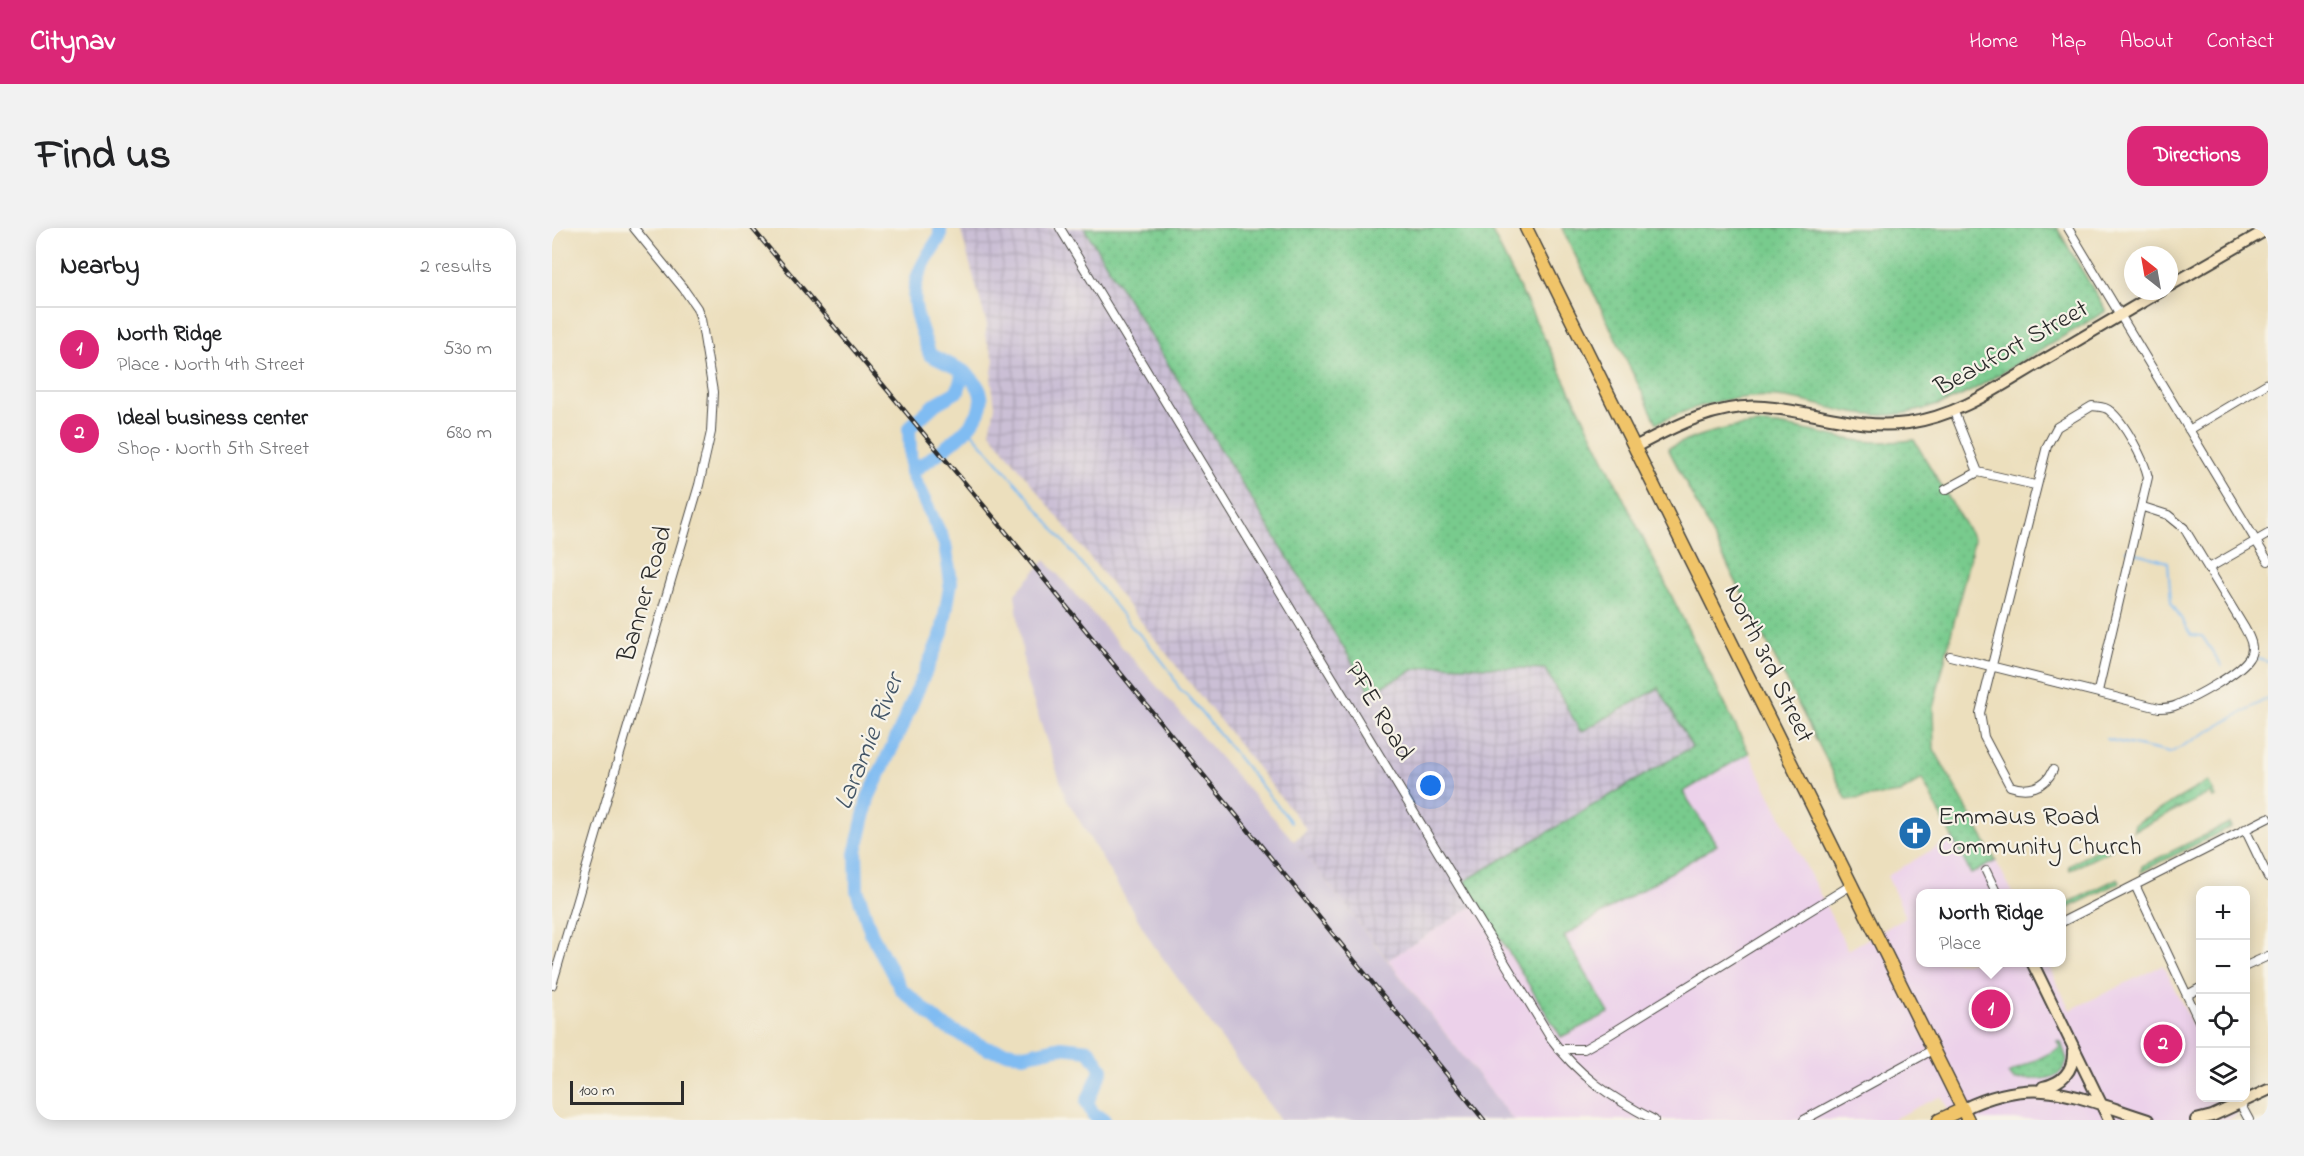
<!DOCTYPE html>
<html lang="en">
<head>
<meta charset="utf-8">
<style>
  :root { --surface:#fff; --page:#f2f2f2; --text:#202124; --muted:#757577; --line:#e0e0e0; --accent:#db2777 }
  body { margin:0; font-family:"Indie Flower",sans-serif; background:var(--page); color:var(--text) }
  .controls { position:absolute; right:18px; bottom:18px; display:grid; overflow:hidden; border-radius:12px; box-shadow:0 3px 15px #0003 }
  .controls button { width:54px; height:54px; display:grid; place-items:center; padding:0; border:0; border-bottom:2px solid var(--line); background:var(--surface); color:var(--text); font:30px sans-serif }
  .compass { position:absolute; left:1572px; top:18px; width:54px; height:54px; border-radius:50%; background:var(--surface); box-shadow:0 3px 15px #0003; rotate:329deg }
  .scale { position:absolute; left:18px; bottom:15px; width:114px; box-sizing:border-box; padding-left:6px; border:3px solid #2b2b2b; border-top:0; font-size:16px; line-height:21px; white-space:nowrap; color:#2b2b2b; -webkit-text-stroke:4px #f7f3e8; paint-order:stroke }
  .you { position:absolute; left:879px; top:558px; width:21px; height:21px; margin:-15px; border:4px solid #fff; border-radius:50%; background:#1a73e8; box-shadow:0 0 0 9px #1a73e833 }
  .badge { display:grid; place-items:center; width:39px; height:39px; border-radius:50%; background:var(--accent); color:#fff; font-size:20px; font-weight:700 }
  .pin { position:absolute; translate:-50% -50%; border:3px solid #fff; box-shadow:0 2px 6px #0006 }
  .popup { position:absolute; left:1364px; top:661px; width:150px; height:78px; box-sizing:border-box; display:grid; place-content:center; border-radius:12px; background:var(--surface); filter:drop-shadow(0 2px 4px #0005); font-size:20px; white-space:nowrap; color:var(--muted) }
  .popup b { font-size:22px; color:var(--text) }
  .popup::after { content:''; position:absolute; left:50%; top:100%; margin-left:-12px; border:12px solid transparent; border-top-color:var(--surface) }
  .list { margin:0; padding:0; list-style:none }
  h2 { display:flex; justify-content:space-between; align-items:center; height:78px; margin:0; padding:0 24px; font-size:26px }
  h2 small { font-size:20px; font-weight:400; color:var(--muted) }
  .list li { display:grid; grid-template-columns:39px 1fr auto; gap:18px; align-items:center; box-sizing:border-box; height:84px; padding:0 24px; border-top:2px solid var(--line) }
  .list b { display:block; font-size:22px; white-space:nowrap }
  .list p { margin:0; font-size:20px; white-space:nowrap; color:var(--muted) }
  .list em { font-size:20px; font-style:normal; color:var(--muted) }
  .icon { flex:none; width:33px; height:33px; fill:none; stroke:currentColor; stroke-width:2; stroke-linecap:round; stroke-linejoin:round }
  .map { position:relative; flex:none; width:1716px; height:892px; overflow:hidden; border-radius:18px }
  header { display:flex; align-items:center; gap:36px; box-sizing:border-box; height:84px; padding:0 30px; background:var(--accent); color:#fff }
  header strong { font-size:28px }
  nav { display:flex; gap:33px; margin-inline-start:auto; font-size:21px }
  .intro { display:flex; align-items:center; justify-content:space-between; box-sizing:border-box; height:144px; padding:0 36px }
  h1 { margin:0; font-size:42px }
  .button { padding:15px 27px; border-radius:18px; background:var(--accent); color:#fff; font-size:21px; font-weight:700 }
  main { display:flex; gap:36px; padding:0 36px }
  aside { flex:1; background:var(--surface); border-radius:18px; box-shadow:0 3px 15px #0003 }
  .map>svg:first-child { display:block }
</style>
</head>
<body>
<header>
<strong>Citynav</strong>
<nav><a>Home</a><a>Map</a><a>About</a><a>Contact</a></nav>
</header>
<div class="intro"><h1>Find us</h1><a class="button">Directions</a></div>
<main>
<aside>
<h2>Nearby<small>2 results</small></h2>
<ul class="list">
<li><span class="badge">1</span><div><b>North Ridge</b><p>Place · North 4th Street</p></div><em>530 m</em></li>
<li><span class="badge">2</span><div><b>Ideal business center</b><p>Shop · North 5th Street</p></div><em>680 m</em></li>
</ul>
</aside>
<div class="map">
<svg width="1716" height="892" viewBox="0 0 1716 892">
  <defs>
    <pattern id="industrial-grid" width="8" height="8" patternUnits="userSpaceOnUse" patternTransform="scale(1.5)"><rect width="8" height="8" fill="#cbbfd5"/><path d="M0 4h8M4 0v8" fill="none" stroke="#aea4b7"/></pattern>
    <pattern id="grass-dots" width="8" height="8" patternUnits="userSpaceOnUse" patternTransform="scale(1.5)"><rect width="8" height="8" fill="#78cb8d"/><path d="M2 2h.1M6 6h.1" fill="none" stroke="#68ae7a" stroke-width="1.8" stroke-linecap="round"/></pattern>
  </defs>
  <rect width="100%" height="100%" fill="#f7f3e8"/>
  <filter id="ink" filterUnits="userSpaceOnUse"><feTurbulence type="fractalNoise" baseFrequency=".0167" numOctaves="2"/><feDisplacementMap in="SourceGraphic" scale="12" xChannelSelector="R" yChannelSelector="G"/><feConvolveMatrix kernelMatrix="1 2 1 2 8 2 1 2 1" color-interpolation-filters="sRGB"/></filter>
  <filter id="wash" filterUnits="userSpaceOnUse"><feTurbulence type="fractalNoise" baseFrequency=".008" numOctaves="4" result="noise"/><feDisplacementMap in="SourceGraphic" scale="24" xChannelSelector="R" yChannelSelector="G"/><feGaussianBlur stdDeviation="1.35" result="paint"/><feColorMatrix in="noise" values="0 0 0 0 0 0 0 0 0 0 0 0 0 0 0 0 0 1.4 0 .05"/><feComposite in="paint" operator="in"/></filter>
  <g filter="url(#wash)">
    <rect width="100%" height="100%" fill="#ecdfbd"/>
    <path fill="#ecd1ea" d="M1197,525L1296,722L1354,689L1335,648L1400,610L1419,645L1444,633L1461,665L1368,666V734L1495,735L1518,782L1611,737L1648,812V870H1677L1685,887L1674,892H1402L1389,868L1339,892H961L836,732L925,675L1009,809L1056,784L1012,708L1165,617L1130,564Z"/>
    <path fill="url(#industrial-grid)" d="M408,0H532L818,464L863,441L886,437L993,441L1029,504L1107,460L1141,519L913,653L925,675L836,732L742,613L755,602L438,204L443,178L439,150L442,131L433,108L435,97Z"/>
    <path fill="#cbbfd5" d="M493,332L742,613L961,892H728L726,889L600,715L514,570L474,452L463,366Z"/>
    <path fill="url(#grass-dots)" stroke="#527b5c" stroke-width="1.5" d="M532,0H938L1197,525L1131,564L1165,617L1012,708L1057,785L1009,809L913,653L1140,519L1107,460L1029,504L993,441L886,437L863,441L819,464Z
      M1010,0H1505L1554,83L1421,162C1384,181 1342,192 1301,185C1276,180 1250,171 1225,169C1182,166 1143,177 1105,195Z
      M1207,196C1236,196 1263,205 1291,210C1314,215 1338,215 1362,212L1422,312L1381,480L1382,521L1444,633L1419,646L1370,551L1348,565L1295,572L1116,220C1146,207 1174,198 1207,196Z
      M1656,553L1664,569L1661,570L1658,565L1581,603L1583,596Z
      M1677,595L1679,599L1589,644L1590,638Z
      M1558,615L1561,621L1518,642L1517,638L1553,616Z
      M1566,650L1568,654L1510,683V678Z
      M1505,813L1509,814L1515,832C1509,858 1482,849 1462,852L1456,846L1508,820Z"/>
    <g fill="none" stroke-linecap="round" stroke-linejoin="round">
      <path stroke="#80bcf2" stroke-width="2" d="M416,200L473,265L579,398C593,411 605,426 617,442C624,452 624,461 636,468L739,594
        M1574,322L1616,334L1619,374L1639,407L1650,408L1670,438
        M1700,429L1716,434
        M1554,511L1618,525L1716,470"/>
      <path stroke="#80bcf2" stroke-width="14" d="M388,0V9C353,60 358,71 378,127L411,143L406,163L383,176L357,200L359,245L393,316L399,354L390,405L350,498L316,570L304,623L305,662L319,705L349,761L390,797L436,821L472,827L509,819L537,822L550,841L535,874L541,886L552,892
        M359,245C380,227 449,191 424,156C421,151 415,147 411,143"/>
    </g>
  </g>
  <g filter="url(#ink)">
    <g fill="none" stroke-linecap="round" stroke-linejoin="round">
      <g stroke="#484641" stroke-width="10">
        <path id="street" d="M508,0L998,809C1026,848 1060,870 1102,892
          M1516,0L1716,333
          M1402,184L1426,244
          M1637,202L1716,155
          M1393,262L1426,244L1483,257
          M1657,340L1716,306
          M1398,428L1607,480C1613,480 1619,480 1625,477C1643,469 1687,446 1697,430C1704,420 1697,408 1692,399L1632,300L1616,287L1591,279
          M1501,542C1493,560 1475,564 1458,558L1432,509L1428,485L1495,218L1505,199L1540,178C1546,179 1553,178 1558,183C1572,194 1592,231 1596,249L1546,463
          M1693,601L1716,649
          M1434,643L1445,666
          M1583,657L1648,795
          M1510,694L1716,590
          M1694,738L1716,728
          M0,757L147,257L159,204L161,164L149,91L145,80L131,60L82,0
          M1635,767L1648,760
          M1006,821H1032L1057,807L1301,656
          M1685,870L1697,892
          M1252,892L1382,821"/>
      </g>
      <g stroke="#484641" stroke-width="14">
        <path id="secondary" d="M1617,58L1716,1
          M1083,219C1122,198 1167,175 1212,179C1262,183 1306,202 1356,195C1406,188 1445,160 1487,135C1528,111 1568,87 1609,63
          M1480,734L1557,892
          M1491,859C1510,855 1522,843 1521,823
          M1411,881C1486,845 1523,869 1596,892
          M1644,892L1660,888L1716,862"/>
      </g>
      <g stroke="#484641" stroke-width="15">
        <path id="primary" d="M974,0L1416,892
          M1387,892L1411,881"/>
      </g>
      <use href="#street" stroke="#fff" stroke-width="8"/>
      <use href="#secondary" stroke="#f9e7c3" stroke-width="10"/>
      <use href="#primary" stroke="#f0c469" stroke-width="12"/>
      <g stroke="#2b2b2b" stroke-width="4.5">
        <path id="rail" d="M200,0L453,303L932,892"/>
      </g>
      <use href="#rail" stroke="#f7f3e8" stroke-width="2" stroke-dasharray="7" stroke-linecap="butt"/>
    </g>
  </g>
  <defs>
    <g id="church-disc" transform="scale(1.725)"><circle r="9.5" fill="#1f6fb2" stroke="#f7f3e8"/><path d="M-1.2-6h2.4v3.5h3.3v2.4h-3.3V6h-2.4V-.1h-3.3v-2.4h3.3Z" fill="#fff"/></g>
  </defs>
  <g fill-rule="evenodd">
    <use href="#church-disc" x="1363" y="605"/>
  </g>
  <g text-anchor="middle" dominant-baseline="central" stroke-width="4.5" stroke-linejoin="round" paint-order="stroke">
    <g font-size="26" fill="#2b2b2b" stroke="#f7f3e8">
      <text transform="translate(1460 121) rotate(-29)">Beaufort Street</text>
      <text transform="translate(94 366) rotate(-74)">Banner Road</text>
      <text transform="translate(1216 436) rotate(64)">North 3rd Street</text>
      <text transform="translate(826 484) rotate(59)">PFE Road</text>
    </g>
    <g font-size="26" fill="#2b2b2b" stroke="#f7f3e8" text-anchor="start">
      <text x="1386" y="590">Emmaus Road<tspan x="1386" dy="30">Community Church</tspan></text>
    </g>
    <g font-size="27" font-style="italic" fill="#445667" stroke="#f7f3e8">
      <text transform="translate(318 514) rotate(-68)">Laramie River</text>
    </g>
  </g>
</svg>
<div class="controls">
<button>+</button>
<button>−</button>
<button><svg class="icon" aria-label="locate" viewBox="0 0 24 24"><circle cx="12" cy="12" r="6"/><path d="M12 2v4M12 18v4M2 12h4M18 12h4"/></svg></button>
<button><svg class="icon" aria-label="layers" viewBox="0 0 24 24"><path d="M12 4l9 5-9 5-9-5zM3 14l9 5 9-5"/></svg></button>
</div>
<svg class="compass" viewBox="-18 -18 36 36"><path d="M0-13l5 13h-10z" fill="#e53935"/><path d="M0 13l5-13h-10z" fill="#757577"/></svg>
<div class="scale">100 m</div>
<div class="you"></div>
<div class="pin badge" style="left:1439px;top:781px">1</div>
<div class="popup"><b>North Ridge</b>Place</div>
<div class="pin badge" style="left:1611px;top:816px">2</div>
</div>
</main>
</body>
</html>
